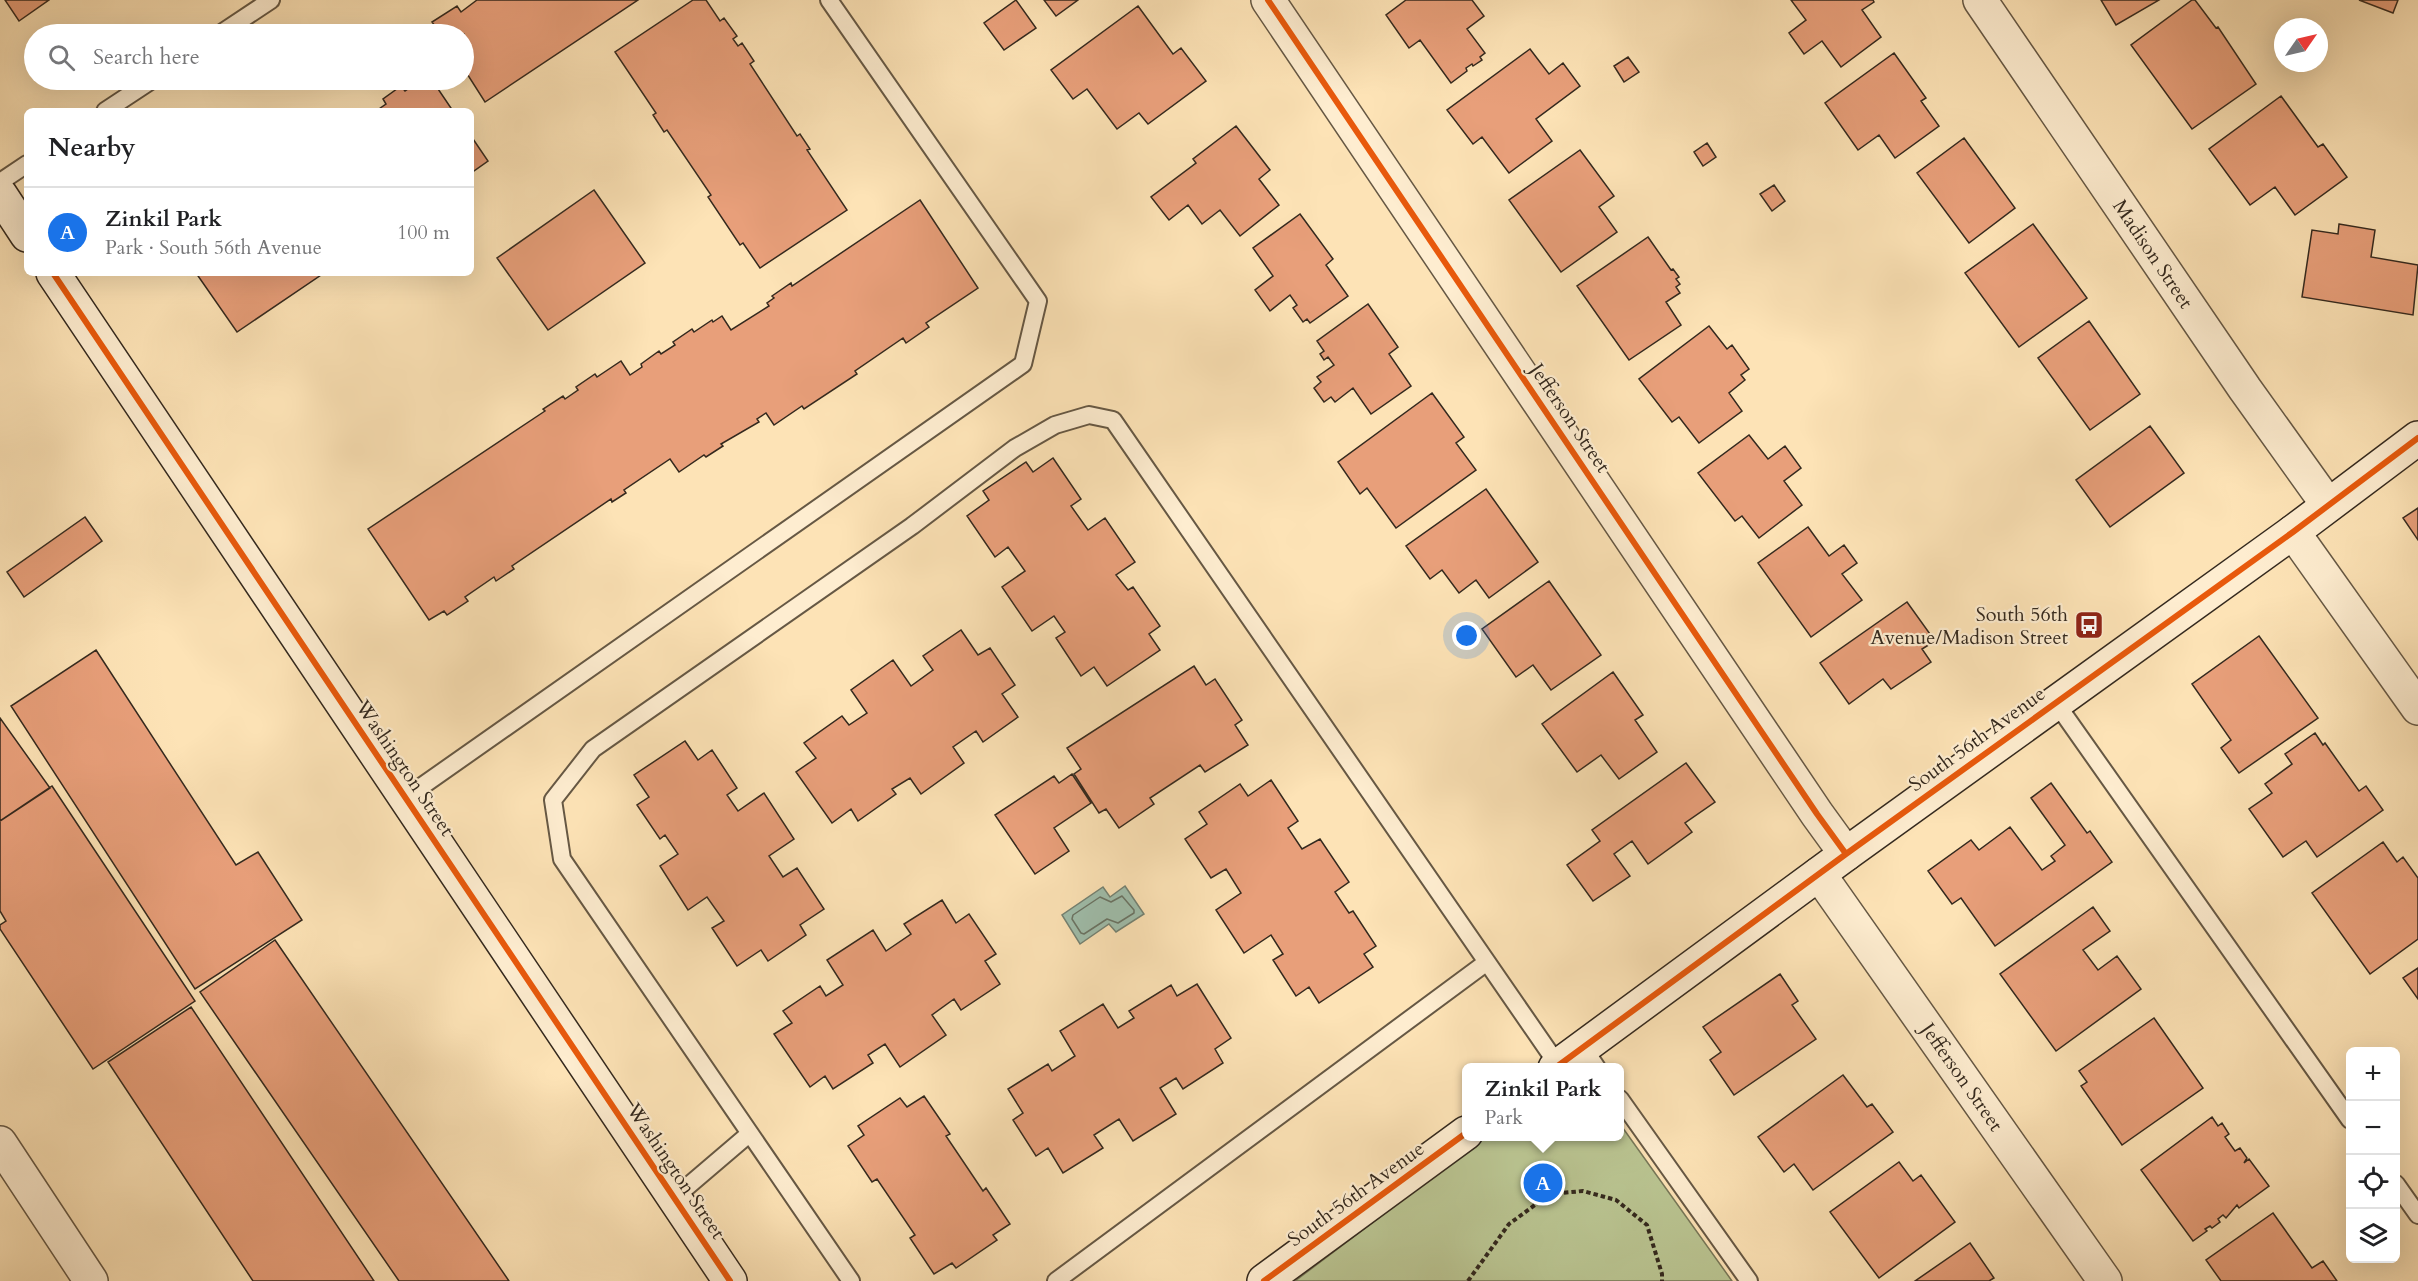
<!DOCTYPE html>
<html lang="en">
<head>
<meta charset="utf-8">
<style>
  :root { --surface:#fff; --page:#f6f6f6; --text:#202124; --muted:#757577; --line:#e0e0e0; --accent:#1a73e8 }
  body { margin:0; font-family:Cardo,serif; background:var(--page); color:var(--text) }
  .controls { position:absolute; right:18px; bottom:18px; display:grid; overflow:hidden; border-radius:9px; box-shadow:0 6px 24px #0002 }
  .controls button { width:54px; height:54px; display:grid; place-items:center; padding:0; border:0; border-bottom:2px solid var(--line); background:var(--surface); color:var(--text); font:30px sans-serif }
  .compass { position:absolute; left:2274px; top:18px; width:54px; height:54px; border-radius:50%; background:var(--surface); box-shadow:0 6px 24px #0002; rotate:56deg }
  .you { position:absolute; left:1467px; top:636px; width:21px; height:21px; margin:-15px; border:4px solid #fff; border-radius:50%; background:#1a73e8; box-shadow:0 0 0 9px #1a73e833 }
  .badge { display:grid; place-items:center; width:39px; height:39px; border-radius:50%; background:var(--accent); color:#fff; font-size:20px; font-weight:700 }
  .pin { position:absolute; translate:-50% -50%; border:3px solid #fff; box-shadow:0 2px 6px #0006 }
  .popup { position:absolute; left:1462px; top:1063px; width:162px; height:78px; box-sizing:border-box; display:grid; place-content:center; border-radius:9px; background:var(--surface); filter:drop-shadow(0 2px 4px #0005); font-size:20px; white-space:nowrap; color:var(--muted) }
  .popup b { font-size:22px; color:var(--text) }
  .popup::after { content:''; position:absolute; left:50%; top:100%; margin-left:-12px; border:12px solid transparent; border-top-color:var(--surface) }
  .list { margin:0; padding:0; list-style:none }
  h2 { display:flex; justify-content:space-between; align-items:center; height:78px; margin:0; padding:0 24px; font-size:26px }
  h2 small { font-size:20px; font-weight:400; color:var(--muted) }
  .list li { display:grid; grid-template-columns:39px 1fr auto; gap:18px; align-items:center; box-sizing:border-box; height:90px; padding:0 24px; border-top:2px solid var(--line) }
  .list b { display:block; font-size:22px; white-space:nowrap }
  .list p { margin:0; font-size:20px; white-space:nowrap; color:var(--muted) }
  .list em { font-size:20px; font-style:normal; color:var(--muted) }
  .icon { flex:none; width:33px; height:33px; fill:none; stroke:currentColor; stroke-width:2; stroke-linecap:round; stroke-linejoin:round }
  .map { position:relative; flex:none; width:2418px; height:1281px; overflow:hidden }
  .search { position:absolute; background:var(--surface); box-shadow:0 6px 24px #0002; left:24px; top:24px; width:450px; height:66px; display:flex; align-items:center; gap:15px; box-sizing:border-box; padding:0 21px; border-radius:33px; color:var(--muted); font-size:22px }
  .panel { position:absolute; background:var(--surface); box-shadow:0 6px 24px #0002; left:24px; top:108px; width:450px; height:168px; border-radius:9px }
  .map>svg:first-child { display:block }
</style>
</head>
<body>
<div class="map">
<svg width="2418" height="1281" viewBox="0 0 2418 1281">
  <rect width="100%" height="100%" fill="#fde3b6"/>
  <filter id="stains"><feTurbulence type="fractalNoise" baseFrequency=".00333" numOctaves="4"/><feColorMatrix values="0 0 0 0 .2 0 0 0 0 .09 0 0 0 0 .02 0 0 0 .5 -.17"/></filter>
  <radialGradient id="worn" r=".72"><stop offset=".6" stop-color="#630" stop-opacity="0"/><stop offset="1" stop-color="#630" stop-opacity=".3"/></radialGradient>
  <path fill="#bac592" stroke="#777758" stroke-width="1.5" d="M1620,1124L1732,1281H1295L1486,1137L1620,1136Z"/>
  <path fill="#9fbeac" stroke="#748273" stroke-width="1.5" d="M1125,886L1144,914L1116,932L1109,924L1080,944L1062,915L1103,887L1110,897Z"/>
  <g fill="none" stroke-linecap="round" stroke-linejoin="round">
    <path stroke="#6a7465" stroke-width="1.5" d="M1122,896L1134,910V913L1118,923L1107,919L1084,934L1081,933L1072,919L1073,915L1100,897L1111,902Z"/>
  </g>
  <path fill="#e89f7a" stroke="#34291e" stroke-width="1.5" d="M5,0H49L19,21Z
    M477,0H638L485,102L464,69V34H441L432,22L457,6L461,12Z
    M693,0H706L720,21L724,18L737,36L733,39L738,46L742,43L754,61L750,64L797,136L800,134L810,149L807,150L847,210L760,268L743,243L740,245L708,197L711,195L667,130L664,132L653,115L656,113L615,52Z
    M1016,0L1036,28L1004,50L984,23Z
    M1044,0H1078L1056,16Z
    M1406,0H1472L1484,16L1467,29L1485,53L1480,57L1482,60L1473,66L1472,64L1466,68L1467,71L1451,83L1420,40L1409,48L1386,15Z
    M1791,0H1873L1874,2L1862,10L1881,37L1841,67L1822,41L1804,54L1789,33L1806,20Z
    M2101,0H2159L2116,25Z
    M2192,0H2195L2216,28L2218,27L2256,84L2192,129L2131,45Z
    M2359,0H2398L2393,13Z
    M1138,6L1173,54L1181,48L1206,81L1148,124L1139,113L1117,129L1087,89L1073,99L1051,70Z
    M1530,49L1549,74L1563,63L1580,86L1536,119L1552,141L1509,173L1482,137L1473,144L1447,110Z
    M1894,53L1926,98L1921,101L1939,126L1895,158L1879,135L1858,150L1825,103Z
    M1628,57L1639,72L1624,82L1614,66Z
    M421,80H432L453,111H376L386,104L383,99L401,86L405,91Z
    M2281,96L2318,147L2323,144L2347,177L2295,215L2275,187L2250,205L2209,149Z
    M1236,126L1270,170L1259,179L1279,205L1240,236L1220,210L1202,224L1188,205L1169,220L1151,197L1196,163L1193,159Z
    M471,136L488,161L471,173Z
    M1964,138L2015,208L1969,243L1917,173Z
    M1707,143L1716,157L1703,166L1694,152Z
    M1580,150L1614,196L1599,207L1617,232L1561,272L1509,200Z
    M1774,185L1785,201L1772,211L1760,194Z
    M594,190L645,263L548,330L497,258Z
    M920,200L978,288L926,323L929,327L906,343L903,338L855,371L857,374L804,409L802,406L774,425L766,413L757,419L759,422L721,444L723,446L706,457L704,455L679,472L670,459L624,490L626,493L612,502L611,499L512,566L514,569L496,581L494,577L465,597L468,601L447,615L444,611L429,620L368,529L545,411L543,409L563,396L565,399L578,390L576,387L595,374L597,377L621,361L630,375L642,367L641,364L659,351L661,354L675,345L673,342L692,329L694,332L712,320L713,322L722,316L731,330L769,306L767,303L774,298L772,296L791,283L792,286Z
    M1300,214L1333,259L1326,265L1348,296L1310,323L1307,319L1303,322L1293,308L1297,305L1290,295L1270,311L1255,290L1273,276L1253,248Z
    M2033,224L2087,298L2019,347L1965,273Z
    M2339,224L2375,230L2371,257L2418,265L2413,315L2302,297L2312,230L2338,234Z
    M1648,237L1671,270L1673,269L1679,277L1676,279L1680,284L1676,287L1680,293L1666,302L1681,325L1629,360L1577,286Z
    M196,273H324L237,332Z
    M1368,304L1398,347L1389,354L1411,386L1371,414L1353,388L1335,402L1331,397L1324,402L1314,388L1321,382L1317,377L1334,365L1328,357L1324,360L1320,354L1324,351L1317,341Z
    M2089,321L2140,394L2090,430L2038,358Z
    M1709,326L1727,349L1732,345L1749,369L1741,375L1745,380L1729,393L1742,411L1699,443L1679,417L1672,422L1639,379Z
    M1432,393L1464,437L1456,443L1476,470L1396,528L1367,488L1360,494L1338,462Z
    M2150,426L2184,473L2110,527L2076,480Z
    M1749,435L1768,459L1785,446L1801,468L1784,481L1802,505L1759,538L1742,516L1735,521L1698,473Z
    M1053,458L1081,499L1071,506L1088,530L1105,518L1135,562L1116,575L1128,590L1133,587L1160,626L1149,634L1160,650L1107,686L1094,667L1081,676L1056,638L1065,632L1054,616L1032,631L1002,587L1025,571L1008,547L995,557L967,516L989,500L983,491L1026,462L1033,472Z
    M1486,489L1538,562L1489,598L1476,580L1459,593L1442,570L1430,579L1406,546Z
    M2418,508V540L2403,518Z
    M85,517L102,541L24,597L7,572Z
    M1808,527L1829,556L1844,545L1857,563L1842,574L1862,600L1811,637L1758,563Z
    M1549,581L1601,655L1551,690L1533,665L1516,677L1482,629Z
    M1907,602L1935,641L1922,649L1931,662L1891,689L1883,679L1849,704L1820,663Z
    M961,630L978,655L990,648L1015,685L1002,694L1018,717L983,742L976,731L953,747L964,763L921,794L910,778L892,789L896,794L858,821L851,809L832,823L796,772L816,758L804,743L842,716L849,725L867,713L851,690L893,660L911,686L933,670L923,656Z
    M2259,636L2318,718L2239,773L2221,748L2231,740L2192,684Z
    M96,650L236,865L258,852L302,920L195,989L11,706Z
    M1194,666L1206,685L1215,679L1242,720L1235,725L1248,745L1205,772L1200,765L1150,798L1154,804L1119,828L1106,809L1099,813L1074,774L1081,769L1067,748Z
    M1613,672L1643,715L1635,720L1657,752L1619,779L1601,755L1577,772L1542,724Z
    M0,718L50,788L0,821Z
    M2315,733L2323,745L2325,743L2359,791L2366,786L2383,810L2317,857L2306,841L2283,857L2249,809L2272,793L2265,784L2292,764L2285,754Z
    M685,741L698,760L712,750L737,788L727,795L738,811L764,793L794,839L769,856L783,877L797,868L824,909L800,925L806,935L768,961L761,950L737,966L712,928L724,921L707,897L688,910L660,866L678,854L665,835L660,839L637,805L649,797L634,775Z
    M1686,763L1715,802L1685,823L1692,832L1648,864L1632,841L1614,854L1630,876L1593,901L1567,865L1600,841L1592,830Z
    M1072,774L1091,803L1054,828L1069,851L1035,874L995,815L1054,776L1059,783Z
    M1271,780L1298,821L1288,828L1302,849L1320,839L1349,882L1335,892L1349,913L1353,911L1376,946L1364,954L1373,967L1319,1003L1309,987L1296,996L1273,960L1283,954L1271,935L1244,953L1216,910L1241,893L1226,869L1211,878L1185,839L1207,824L1199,812L1240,784L1248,796Z
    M2051,783L2087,833L2090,831L2112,862L1995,946L1961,898L1952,904L1928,871L1971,840L1979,850L2010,827L2042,870L2055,861L2051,856L2065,845L2031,798Z
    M52,786L195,1001L93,1069L0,929V925L6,921L0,911V821Z
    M2383,842L2397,862L2403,857L2418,878V939L2370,974L2312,893Z
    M942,900L956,923L969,914L996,954L985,961L1000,984L961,1010L954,999L932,1015L946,1035L900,1067L885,1044L868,1055L873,1063L833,1089L825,1076L810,1087L774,1034L792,1023L783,1011L820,986L826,996L843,985L827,960L873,930L886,951L911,934L904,924Z
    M2093,907L2110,931L2083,950L2098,970L2117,956L2141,989L2056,1051L2000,974Z
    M275,940L509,1281H399L200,992Z
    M2418,968V999L2403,978Z
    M1780,974L1798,1001L1792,1005L1816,1039L1734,1095L1710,1060L1721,1052L1703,1027Z
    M1197,984L1231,1038L1215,1049L1223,1063L1183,1089L1176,1078L1160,1088L1176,1114L1133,1141L1119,1119L1094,1135L1103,1148L1063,1173L1048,1148L1036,1156L1013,1120L1023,1113L1008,1089L1048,1064L1052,1071L1075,1056L1060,1031L1103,1004L1118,1028L1134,1018L1129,1011L1171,985L1177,996Z
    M191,1007L374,1281H253L108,1062Z
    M2154,1018L2203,1088L2122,1145L2081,1086L2087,1082L2079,1071Z
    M1843,1075L1867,1107L1872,1104L1893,1132L1813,1190L1794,1164L1784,1172L1758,1137Z
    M924,1096L950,1134L946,1136L983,1191L986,1188L1010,1224L993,1235L997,1240L956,1268L952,1263L934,1274L910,1238L915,1235L877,1179L872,1182L848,1146L864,1135L858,1126L900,1098L907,1107Z
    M2212,1117L2218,1126L2222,1123L2229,1134L2225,1137L2235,1151L2240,1148L2247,1158L2244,1163L2249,1159L2269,1186L2239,1208L2237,1205L2226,1218L2223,1215L2218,1219L2220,1222L2212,1228L2210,1226L2205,1229L2207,1231L2193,1241L2141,1170Z
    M1899,1162L1913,1181L1921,1175L1955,1222L1879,1278L1830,1212Z
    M2273,1213L2312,1268L2323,1261L2337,1281H2221L2206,1260Z
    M1970,1243L1994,1278L1989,1281H1915Z"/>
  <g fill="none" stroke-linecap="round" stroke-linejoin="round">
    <g stroke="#665844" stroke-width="20">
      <path id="lane" d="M220,34L271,0
        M105,111L152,80
        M0,182L27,164
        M2056,703L2350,1120
        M405,798L1023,364L1038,301L829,0
        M1583,1047L1597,1068
        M1620,1099L1749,1281
        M2396,1184L2418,1215
        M674,1198L749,1134
        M851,1281L562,859L553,800L593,749L912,526L1015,448L1055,425L1089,415L1113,420L1558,1065
        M1056,1281L1487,962"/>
    </g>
    <g stroke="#665844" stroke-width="36">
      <path id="street" d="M1268,0L1817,814L1846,854
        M1980,0L2245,389L2328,505
        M2293,532L2418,708
        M1819,874L2105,1281
        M0,1143L91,1281"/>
    </g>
    <g stroke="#34291e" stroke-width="36">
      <path id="secondary" d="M0,194L27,235
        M53,273L730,1281
        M1555,1068L1846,854L2293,532L2418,438
        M1264,1281L1466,1133"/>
    </g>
    <path stroke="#34291e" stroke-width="4" stroke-dasharray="4.5 3" stroke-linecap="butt" d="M1468,1281L1509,1224L1550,1194L1583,1191L1616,1200L1647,1225L1662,1274V1281"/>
    <use href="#lane" stroke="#feedd0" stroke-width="16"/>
    <use href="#street" stroke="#feedd0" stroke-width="33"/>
    <use href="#secondary" stroke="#feedd0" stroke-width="33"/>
    <g stroke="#feedd0" stroke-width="10">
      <path id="cycleway" d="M1268,0L1817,814L1846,854
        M53,273L730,1281
        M1555,1068L1846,854L2293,532L2418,438
        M1264,1281L1466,1133"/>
    </g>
    <use href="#cycleway" stroke="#e8590c" stroke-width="6"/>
  </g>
  <defs>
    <g id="bus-square" transform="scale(1.5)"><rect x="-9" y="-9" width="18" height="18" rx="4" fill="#8f2418" stroke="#feedd0"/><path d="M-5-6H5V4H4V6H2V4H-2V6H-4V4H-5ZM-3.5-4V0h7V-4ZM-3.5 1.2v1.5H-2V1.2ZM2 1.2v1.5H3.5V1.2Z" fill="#fff"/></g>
  </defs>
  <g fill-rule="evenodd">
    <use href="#bus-square" x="2089" y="625"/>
  </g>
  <g text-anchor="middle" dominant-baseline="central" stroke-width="4.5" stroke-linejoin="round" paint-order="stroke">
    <g font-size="20" fill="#34291e" stroke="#feedd0">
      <text transform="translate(2153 254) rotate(56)">Madison Street</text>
      <text transform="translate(1570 418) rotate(56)">Jefferson Street</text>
      <text transform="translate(1977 739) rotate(-36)">South 56th Avenue</text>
      <text transform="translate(405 768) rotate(56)">Washington Street</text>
      <text transform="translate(1962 1077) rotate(55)">Jefferson Street</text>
      <text transform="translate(676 1171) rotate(56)">Washington Street</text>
      <text transform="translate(1356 1194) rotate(-36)">South 56th Avenue</text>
    </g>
    <g font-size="20" fill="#34291e" stroke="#feedd0" text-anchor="end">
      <text x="2068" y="614">South 56th<tspan x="2068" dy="23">Avenue/Madison Street</tspan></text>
    </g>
  </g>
  <rect width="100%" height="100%" filter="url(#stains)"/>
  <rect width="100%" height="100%" fill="url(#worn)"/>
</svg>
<div class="controls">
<button>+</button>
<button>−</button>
<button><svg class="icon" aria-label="locate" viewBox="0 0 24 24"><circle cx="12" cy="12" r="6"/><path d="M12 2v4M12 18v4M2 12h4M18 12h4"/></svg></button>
<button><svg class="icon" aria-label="layers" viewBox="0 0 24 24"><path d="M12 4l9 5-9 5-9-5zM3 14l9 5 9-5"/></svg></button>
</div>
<svg class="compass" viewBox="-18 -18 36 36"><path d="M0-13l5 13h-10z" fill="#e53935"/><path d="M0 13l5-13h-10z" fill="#757577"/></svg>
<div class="you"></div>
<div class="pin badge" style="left:1543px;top:1183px">A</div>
<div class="popup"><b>Zinkil Park</b>Park</div>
<div class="search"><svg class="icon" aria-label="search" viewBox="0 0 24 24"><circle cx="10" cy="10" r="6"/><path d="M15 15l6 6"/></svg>Search here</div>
<section class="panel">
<h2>Nearby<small></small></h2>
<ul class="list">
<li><span class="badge">A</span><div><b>Zinkil Park</b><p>Park · South 56th Avenue</p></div><em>100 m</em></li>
</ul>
</section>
</div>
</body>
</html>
